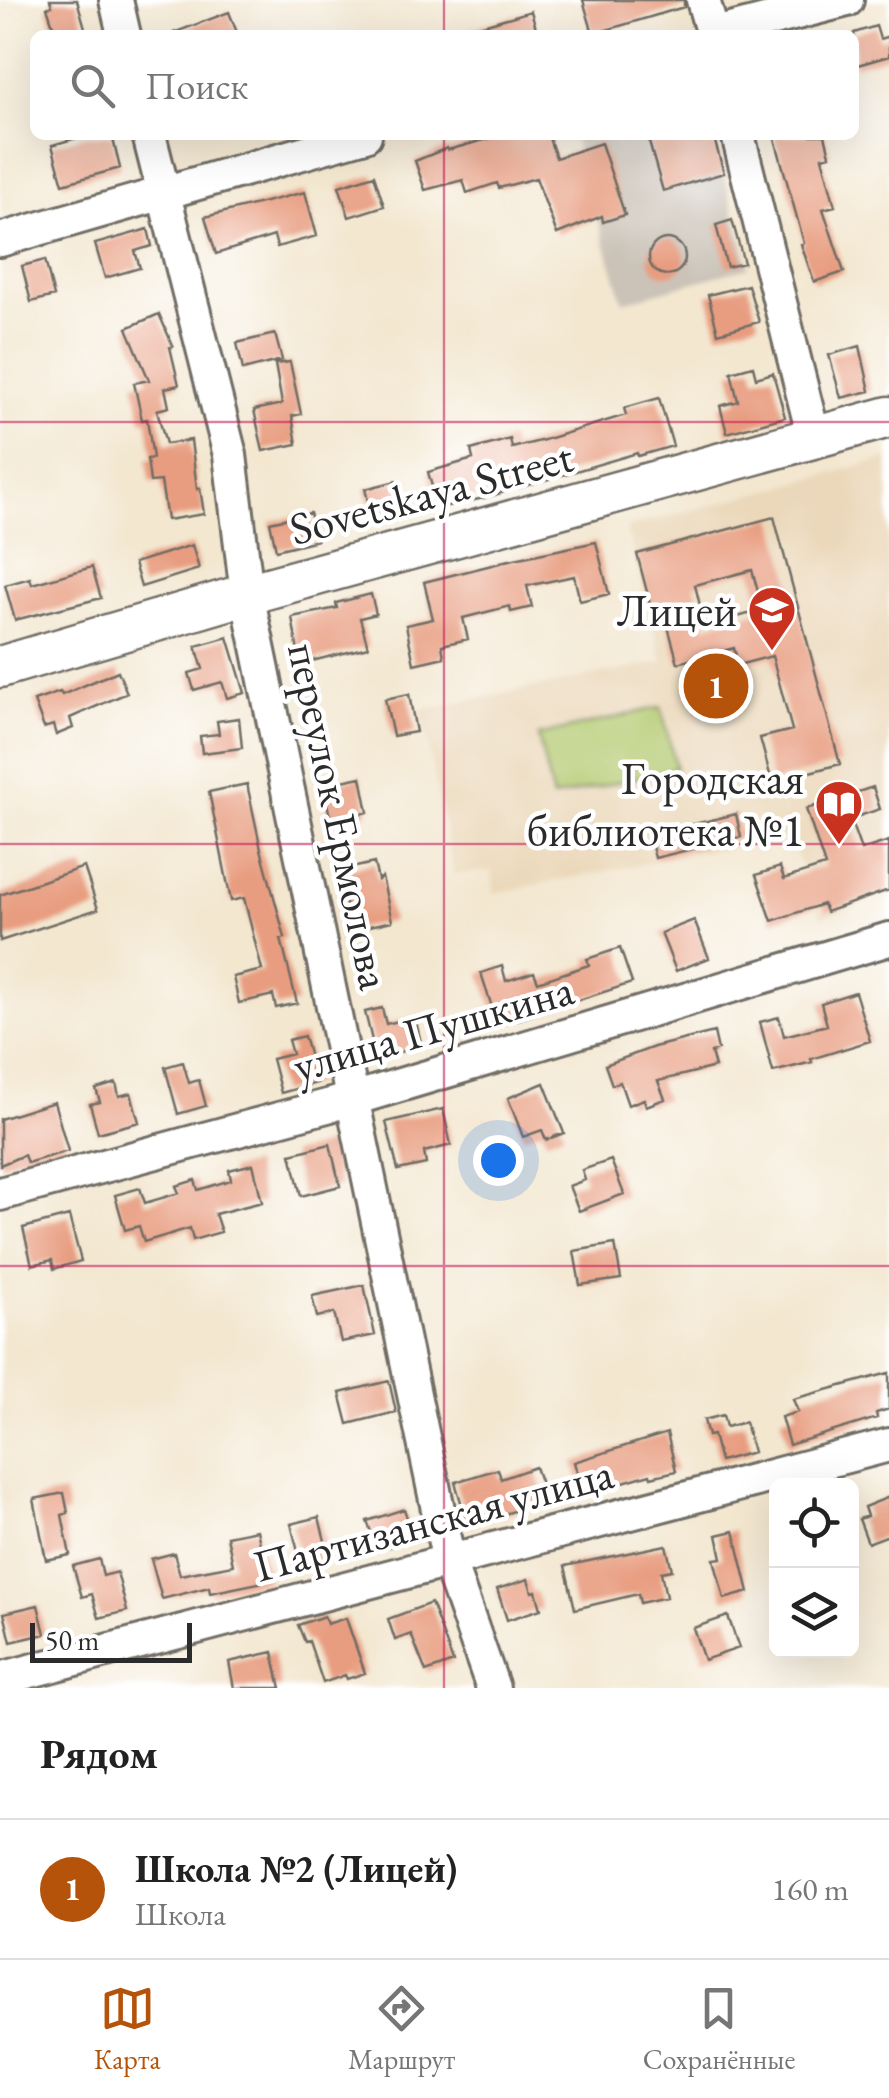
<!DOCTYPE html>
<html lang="ru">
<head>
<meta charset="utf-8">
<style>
  :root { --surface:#fff; --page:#f2f2f2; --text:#222; --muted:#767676; --line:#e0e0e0; --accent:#b45309 }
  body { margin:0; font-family:"EB Garamond",serif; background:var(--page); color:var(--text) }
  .controls { position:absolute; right:30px; bottom:30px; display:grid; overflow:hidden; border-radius:15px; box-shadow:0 10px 40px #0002 }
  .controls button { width:90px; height:90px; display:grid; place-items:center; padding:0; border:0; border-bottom:2px solid var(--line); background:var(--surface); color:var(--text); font:50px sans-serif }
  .scale { position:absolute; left:30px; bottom:25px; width:162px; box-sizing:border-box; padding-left:10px; border:5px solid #2b2b2b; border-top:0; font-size:28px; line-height:35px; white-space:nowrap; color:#2b2b2b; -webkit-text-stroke:8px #fff; paint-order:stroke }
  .you { position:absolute; left:498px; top:1160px; width:35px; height:35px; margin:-25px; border:8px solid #fff; border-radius:50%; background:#1a73e8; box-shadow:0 0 0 15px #1a73e833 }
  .badge { display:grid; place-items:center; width:65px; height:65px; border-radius:50%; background:var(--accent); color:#fff; font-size:32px; font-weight:700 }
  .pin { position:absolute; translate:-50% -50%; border:5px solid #fff; box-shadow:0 2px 10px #0006 }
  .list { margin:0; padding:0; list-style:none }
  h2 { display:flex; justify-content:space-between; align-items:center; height:130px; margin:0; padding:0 40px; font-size:42px }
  h2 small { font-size:32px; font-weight:400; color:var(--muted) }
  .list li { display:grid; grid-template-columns:65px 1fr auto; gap:30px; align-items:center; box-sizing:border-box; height:140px; padding:0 40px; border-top:2px solid var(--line) }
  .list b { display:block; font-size:38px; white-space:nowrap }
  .list p { margin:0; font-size:32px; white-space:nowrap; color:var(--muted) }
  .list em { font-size:32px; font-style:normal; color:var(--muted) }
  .icon { flex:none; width:55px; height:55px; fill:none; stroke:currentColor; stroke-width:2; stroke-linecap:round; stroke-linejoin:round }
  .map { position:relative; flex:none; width:889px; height:1688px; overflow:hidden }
  .search { position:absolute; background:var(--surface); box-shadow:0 10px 40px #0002; left:30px; right:30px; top:30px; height:110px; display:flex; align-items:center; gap:25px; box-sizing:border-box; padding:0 35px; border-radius:15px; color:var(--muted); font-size:38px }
  .sheet { height:270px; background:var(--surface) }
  nav { display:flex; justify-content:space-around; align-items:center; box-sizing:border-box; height:140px; border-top:2px solid var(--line); background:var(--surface); font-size:28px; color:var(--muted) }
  nav a { display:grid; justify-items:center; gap:5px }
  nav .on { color:var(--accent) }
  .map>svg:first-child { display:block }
</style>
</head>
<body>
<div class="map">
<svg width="889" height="1688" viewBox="0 0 889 1688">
  <rect width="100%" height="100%" fill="#fff"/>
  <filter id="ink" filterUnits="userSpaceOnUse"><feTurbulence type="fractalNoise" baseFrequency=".01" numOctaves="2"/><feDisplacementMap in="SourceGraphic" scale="20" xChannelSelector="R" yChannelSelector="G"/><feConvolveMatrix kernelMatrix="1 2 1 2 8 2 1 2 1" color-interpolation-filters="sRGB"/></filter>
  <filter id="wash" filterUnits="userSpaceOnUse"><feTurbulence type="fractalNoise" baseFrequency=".0048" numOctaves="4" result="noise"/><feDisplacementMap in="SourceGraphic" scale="40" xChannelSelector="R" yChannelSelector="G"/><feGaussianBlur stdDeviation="2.25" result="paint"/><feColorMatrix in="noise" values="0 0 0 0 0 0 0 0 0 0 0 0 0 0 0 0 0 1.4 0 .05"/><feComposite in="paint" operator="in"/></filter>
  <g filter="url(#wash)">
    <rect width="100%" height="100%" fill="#f3e7d0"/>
    <path fill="#ebd8ba" d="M889,458V893L821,918L790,835L494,893L492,871L454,874L421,710L663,662L626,528Z"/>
    <path fill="#cbc3b8" d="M572,135H713L749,267L623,302Z"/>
    <path fill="#b3c96e" stroke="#6f7a4c" stroke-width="2.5" d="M661,707L676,768L553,798L538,736Z"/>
    <g id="blocks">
      <path fill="#e89d80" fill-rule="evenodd" d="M50,0H77L87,35H56L47,7L52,6Z
        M583,0H684V7L593,34Z
        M531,11L538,35H467L466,30Z
        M229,12L238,35H173V33Z
        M876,26L880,39L889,36V56L854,66V33Z
        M87,135H112L120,168L63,184L52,145Z
        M502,135H548L556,158L601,143L625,215L603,222L602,216L557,234L536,178L499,188L497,183L467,193L463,180L425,190L415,161L447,148L448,150Z
        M647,135H713L724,173L663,191Z
        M774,135H825L830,155L822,157L835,206L823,209L844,272L814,282L801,244L804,243Z
        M374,175L384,206L349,217L339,186Z
        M305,192L317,236L277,247L274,236L216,254L205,217Z
        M732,220L744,263L727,267L716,225Z
        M148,229L152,246L135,251L140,268L105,278L95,244Z
        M649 257a18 18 0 1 1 36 0a18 18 0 1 1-36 0Z
        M45,260L54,296L31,302L22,266Z
        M748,285L759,322L718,333L708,295Z
        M159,314L173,346L170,347L179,385L165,388L169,407L157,410L166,444L191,440L197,489L200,488L204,514L167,520L161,481L150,482L147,459L153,458L147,419L142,420L134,383L149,380L127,328Z
        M275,334L282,360L243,370L237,343Z
        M860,346L870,391L841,398L829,355Z
        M290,362L301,414L292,416L297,444L263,451L254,410L282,404L275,364Z
        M753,366L756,378L773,373L785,417L727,433L720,406L738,401L731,372Z
        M659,398L673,446L638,456L637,453L484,498L438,508L428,472L473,459L471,450L510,439L512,448L544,440L626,415L624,408Z
        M396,481L405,515L374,524L365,489Z
        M310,513L317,540L276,550L270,522Z
        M774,517L840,764L772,782L760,738L792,730L772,656L738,665L734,648L678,663L662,605L651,607L637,554ZM752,570L763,610L705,626L695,585Z
        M596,542L609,594L580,601L574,576L527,586L532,607L511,612L510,606L463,618L468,639L442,645L444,657L414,664L406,625L433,619L424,582L500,563V562Z
        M192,545L199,569L141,587L134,563Z
        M92,567L101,598L15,620L5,585L30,578L32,584Z
        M371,594L376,614L360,618L368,647L300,664L292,617L337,608L336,603Z
        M228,637L245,693L227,698L222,682L194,690L189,673L203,669L196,646Z
        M118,671L127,693L70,718L73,728L56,735L53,725L44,728L34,701L60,692L62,695Z
        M409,694L416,732L393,736L385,699Z
        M239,718L242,748L202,753L200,736L219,734L217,721Z
        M361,777L368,812L331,821L323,785Z
        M247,784L261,849L285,938L281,939L297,1003L276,1008L273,995L239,1003L233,977L262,970L244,898L231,901L209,792Z
        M873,787L880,809L850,819L861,850L889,841V890L826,912L823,904L772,921L756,875L780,867L784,879L825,866L806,809Z
        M736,814L741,837L655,858L649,835Z
        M374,863L378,880L382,877L392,921L352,930L338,871Z
        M84,867L98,909L0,941V895Z
        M694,920L709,958L676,971L661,933Z
        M620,948L632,983L498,1026L481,973L502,966L506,981L534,972L538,982L589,965L587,959Z
        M855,992L870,1041L811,1059L812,1062L773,1072L760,1022L779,1017L784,1036L827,1025L821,1003Z
        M382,1008L386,1024L415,1017L422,1047L376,1057L365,1012Z
        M714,1032L718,1050L711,1052L715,1067L658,1081L665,1099L646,1106L644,1099L628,1105L620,1082L612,1085L605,1065L654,1047Z
        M304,1036L317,1083L281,1093L272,1059L292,1054L288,1040Z
        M183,1062L189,1083L199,1080L206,1106L178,1114L165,1067Z
        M116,1083L119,1096L131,1093L139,1122L98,1133L90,1104L100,1102L96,1089Z
        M544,1083L564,1133L546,1140L542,1130L523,1137L508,1098Z
        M54,1102L68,1151L27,1163L24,1155L0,1165V1119Z
        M443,1109L451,1145L424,1152L426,1164L398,1170L386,1122Z
        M330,1144L340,1186L301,1196L291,1154Z
        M611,1160L624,1194L579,1211L569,1186L585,1180L582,1170Z
        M253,1164L262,1202L215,1214L221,1232L193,1240L190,1228L144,1242L139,1226L125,1230L115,1195L140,1188L145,1203L179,1193L176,1186L195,1180L198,1190L231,1180L229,1170Z
        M69,1216L81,1261L54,1269L52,1260L32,1265L23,1228Z
        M615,1244L621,1279L580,1285L574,1251Z
        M364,1285L375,1335L341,1342L334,1313L317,1317L312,1296Z
        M889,1373V1409L876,1413L877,1418L789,1445L781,1417L798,1412L793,1399Z
        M389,1381L396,1412L348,1424L340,1393Z
        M723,1415L726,1427L745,1422L753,1452L720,1461L713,1435L708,1436L704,1420Z
        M667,1433L676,1471L651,1477L650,1474L583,1494L574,1462Z
        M535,1467L547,1501L468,1525L455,1482L498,1469L501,1479Z
        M64,1493L68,1513L62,1515L70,1555L46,1560L34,1499Z
        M889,1497V1535L868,1543L859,1519L867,1516L864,1507Z
        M404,1509L414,1538L378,1551L367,1521Z
        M319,1517L329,1557L301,1564L291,1524Z
        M257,1530L268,1581L210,1593L209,1587L162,1599L151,1559L174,1553L180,1575L233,1565L227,1536Z
        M734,1531L749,1592L724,1599L714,1559L722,1558L717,1535Z
        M666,1545L672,1570L661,1572L666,1597L640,1603L638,1594L575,1609L565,1566Z
        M99,1559L103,1576L117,1572L127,1611L99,1618L92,1594L82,1597L73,1566Z
        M528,1579L532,1592L536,1591L541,1609L507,1620L497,1589Z
        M431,1603L453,1662L426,1672L411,1634L395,1640L388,1619Z
        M38,1605L45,1634L11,1642L4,1613Z
        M324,1616L327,1624L346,1618L365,1673L347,1679L345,1675L323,1683L309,1641L305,1642L298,1625Z
        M728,1616L739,1648L704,1660L693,1628Z
        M273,1652L281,1688H234L229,1662Z"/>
    </g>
  </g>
  <g filter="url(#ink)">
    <use href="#blocks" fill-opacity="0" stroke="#716d65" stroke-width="2.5"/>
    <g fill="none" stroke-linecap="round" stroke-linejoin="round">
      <g stroke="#716d65" stroke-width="38">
        <path id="minor" d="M116,0L124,35
          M703,0L713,35
          M711,35L847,0
          M149,135L230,455L247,594L449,1562L493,1688
          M738,135L814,438
          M0,240L365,135
          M0,1194L353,1099L889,939
          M0,1679L889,1445"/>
      </g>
      <g stroke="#716d65" stroke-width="45">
        <path id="major" d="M0,667L247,594L889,417"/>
      </g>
      <use href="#minor" stroke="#fff" stroke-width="32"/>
      <use href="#major" stroke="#fff" stroke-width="40"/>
    </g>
  </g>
  <path fill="none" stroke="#c2185b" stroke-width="2.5" stroke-opacity="0.55" d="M444,0V35M444,135V1688M0,422H889M0,844H889M0,1266H889"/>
  <defs>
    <g id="school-pin" transform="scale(2.5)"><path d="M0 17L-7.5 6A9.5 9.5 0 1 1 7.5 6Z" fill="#c8321e" stroke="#fff"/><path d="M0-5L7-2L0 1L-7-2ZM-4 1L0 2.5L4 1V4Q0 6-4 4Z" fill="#fff"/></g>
    <g id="library-pin" transform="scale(2.5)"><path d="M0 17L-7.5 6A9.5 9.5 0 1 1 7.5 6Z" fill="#c8321e" stroke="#fff"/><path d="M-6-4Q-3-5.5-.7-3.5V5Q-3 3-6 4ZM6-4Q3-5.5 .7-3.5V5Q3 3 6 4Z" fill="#fff"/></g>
  </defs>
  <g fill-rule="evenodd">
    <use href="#school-pin" x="772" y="610"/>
    <use href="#library-pin" x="839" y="804"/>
  </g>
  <g text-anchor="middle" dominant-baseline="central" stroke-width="9" stroke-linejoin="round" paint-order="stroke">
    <g font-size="45" fill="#2b2b2b" stroke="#fff">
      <text transform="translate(431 492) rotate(-15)">Sovetskaya Street</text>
      <text transform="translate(340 816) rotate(78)">переулок Ермолова</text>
      <text transform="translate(433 1027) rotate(-16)">улица Пушкина</text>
      <text transform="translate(433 1519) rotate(-15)">Партизанская улица</text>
    </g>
    <g font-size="45" fill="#2b2b2b" stroke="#fff" text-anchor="end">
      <text x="737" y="610">Лицей</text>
      <text x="804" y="778">Городская<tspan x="804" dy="52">библиотека №1</tspan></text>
    </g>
  </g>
</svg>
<div class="controls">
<button><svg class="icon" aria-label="locate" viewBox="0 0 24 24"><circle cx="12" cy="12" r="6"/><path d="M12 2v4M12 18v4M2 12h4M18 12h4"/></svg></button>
<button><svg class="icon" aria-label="layers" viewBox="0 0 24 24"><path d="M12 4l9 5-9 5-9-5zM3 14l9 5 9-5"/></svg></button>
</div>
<div class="scale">50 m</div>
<div class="you"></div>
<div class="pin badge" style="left:716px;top:686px">1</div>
<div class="search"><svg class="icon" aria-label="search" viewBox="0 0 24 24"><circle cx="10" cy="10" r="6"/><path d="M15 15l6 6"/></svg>Поиск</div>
</div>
<section class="sheet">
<h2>Рядом<small></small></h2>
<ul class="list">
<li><span class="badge">1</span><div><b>Школа №2 (Лицей)</b><p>Школа</p></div><em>160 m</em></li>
</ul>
</section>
<nav>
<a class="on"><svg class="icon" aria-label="map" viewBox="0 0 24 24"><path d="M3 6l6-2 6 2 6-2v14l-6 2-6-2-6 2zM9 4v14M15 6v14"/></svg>Карта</a>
<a><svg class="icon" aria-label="directions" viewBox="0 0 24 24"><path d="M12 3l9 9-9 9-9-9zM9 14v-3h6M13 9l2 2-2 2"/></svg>Маршрут</a>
<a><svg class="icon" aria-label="saved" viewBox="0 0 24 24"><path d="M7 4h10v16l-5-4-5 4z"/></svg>Сохранённые</a>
</nav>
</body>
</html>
